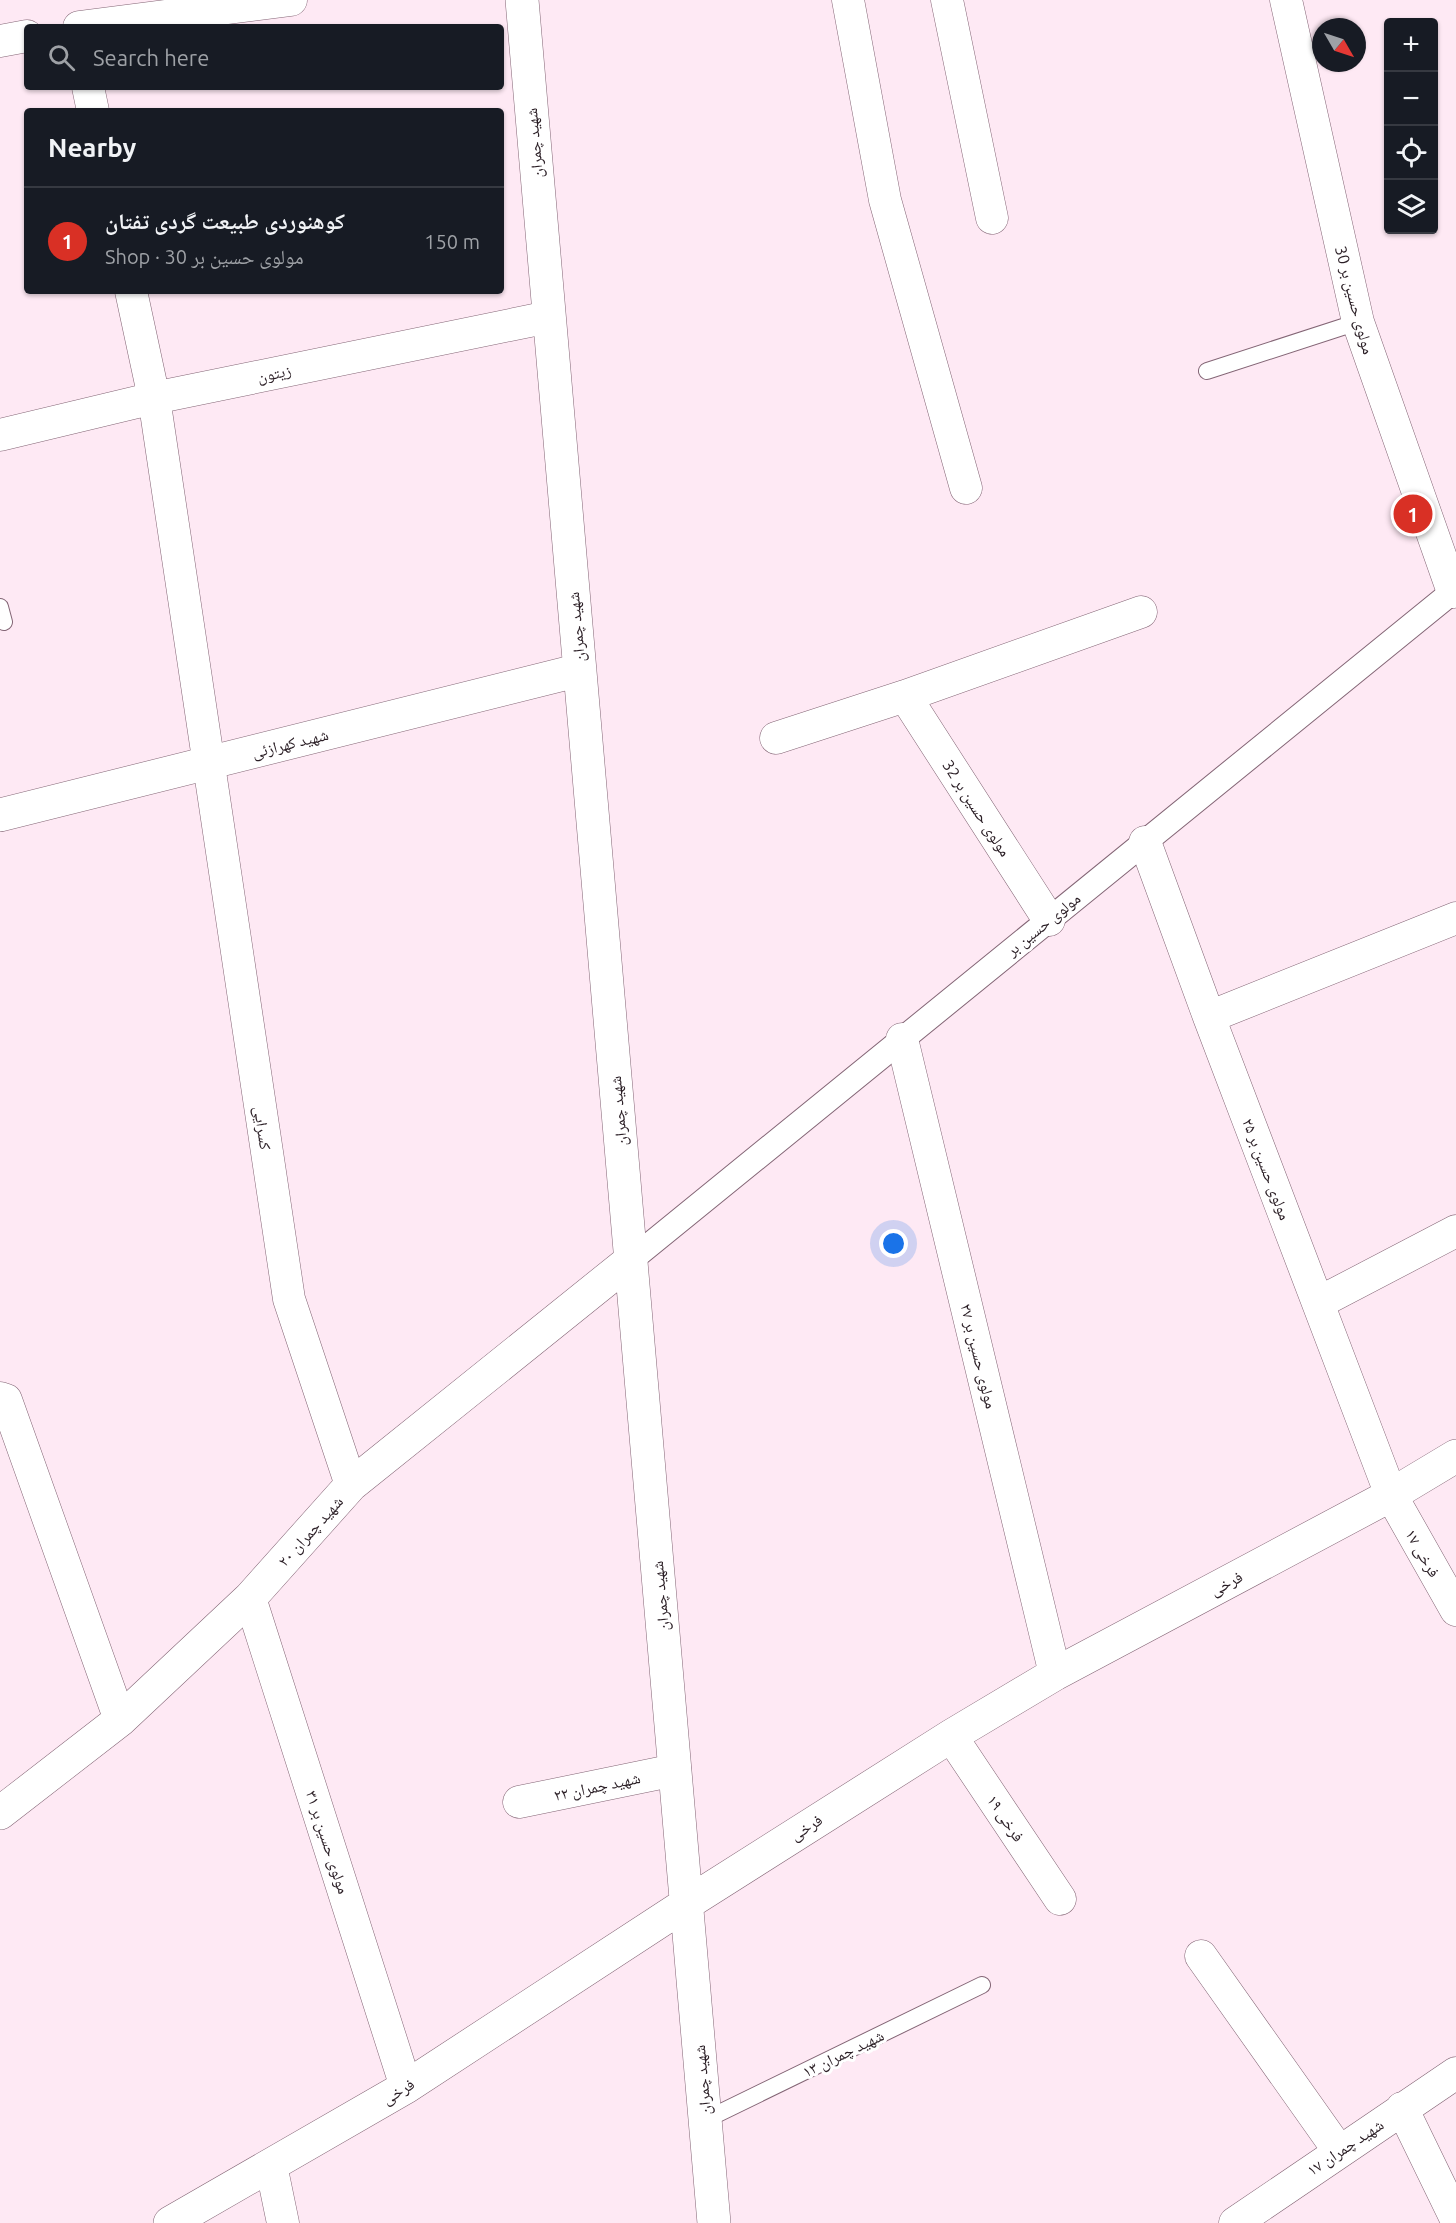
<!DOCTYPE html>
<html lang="en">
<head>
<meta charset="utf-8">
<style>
  :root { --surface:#171b24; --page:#20242c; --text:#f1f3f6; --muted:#9ea1a6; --line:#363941; --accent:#d93025 }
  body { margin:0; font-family:Ubuntu,"Noto Naskh Arabic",sans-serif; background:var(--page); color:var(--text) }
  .controls { position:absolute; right:18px; top:18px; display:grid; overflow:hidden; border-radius:6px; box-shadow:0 2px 4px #0004 }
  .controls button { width:54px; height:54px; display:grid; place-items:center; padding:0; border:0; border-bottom:2px solid var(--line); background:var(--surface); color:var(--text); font:30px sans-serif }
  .compass { position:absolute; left:1312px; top:18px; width:54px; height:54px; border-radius:50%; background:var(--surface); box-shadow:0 2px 4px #0004; rotate:129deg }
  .you { position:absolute; left:894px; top:1244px; width:21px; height:21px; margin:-15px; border:4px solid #fff; border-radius:50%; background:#1a73e8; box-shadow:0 0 0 9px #1a73e833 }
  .badge { display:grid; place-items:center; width:39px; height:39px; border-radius:50%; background:var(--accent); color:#fff; font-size:20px; font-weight:700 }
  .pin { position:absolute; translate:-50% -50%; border:3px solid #fff; box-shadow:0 2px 6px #0006 }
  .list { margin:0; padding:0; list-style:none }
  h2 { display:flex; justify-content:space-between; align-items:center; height:78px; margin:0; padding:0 24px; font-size:26px }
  h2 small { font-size:20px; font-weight:400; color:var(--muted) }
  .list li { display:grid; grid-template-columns:39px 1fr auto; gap:18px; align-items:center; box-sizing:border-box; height:108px; padding:0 24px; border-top:2px solid var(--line) }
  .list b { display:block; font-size:22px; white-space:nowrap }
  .list p { margin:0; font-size:20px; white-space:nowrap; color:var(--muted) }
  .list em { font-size:20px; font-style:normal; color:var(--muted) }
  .icon { flex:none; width:33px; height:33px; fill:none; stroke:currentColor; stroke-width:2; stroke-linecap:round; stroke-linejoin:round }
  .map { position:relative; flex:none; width:1456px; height:2223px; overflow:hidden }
  .search { position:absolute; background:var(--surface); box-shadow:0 2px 4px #0004; left:24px; top:24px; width:480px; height:66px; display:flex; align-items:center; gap:15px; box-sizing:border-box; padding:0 21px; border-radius:6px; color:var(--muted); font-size:22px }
  .panel { position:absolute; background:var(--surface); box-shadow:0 2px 4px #0004; left:24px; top:108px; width:480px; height:186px; border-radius:6px }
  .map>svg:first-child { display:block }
</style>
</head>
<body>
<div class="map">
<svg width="1456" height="2223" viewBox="0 0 1456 2223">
  <rect width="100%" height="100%" fill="#fee9f4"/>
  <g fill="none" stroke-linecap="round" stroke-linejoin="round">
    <g stroke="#836575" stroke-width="18">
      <path id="service" d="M1207,371L1358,322
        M0,607L4,622
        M705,2120L982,1985"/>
    </g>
    <g stroke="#836575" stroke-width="26">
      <path id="pedestrian" d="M631,1260L1456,589"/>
    </g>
    <g stroke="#836575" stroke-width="33">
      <path id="minor" d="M848,0L885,200L966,488
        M947,0L992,218
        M1286,0L1358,322L1453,592
        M79,27L291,0
        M0,41L27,36
        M88,87L93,111
        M131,291L154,398L289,1299L351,1485
        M0,435L154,398L549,317
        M905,696L1049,920
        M776,738L905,696L1141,612
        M1145,842L1209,1017L1391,1495L1456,1610
        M1209,1017L1456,918
        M902,1039L1055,1674
        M1318,1303L1456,1231
        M0,1398L6,1400L120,1720
        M250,1598L406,2087
        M951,1736L1060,1899
        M519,1802L675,1770
        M1201,1956L1339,2151
        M1402,2108L1456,2219
        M271,2165L283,2223
        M1235,2223L1456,2073"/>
    </g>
    <g stroke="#836575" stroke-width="34">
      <path id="tertiary" d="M522,0L714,2223
        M0,815L580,670
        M0,1813L120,1720L250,1598L351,1485L631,1260
        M170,2223L406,2087L686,1904L951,1736L1055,1674L1391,1495L1456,1456"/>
    </g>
    <use href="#service" stroke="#fff" stroke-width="16"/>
    <use href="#pedestrian" stroke="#fff" stroke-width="24"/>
    <use href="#minor" stroke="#fff" stroke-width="32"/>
    <use href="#tertiary" stroke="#fff" stroke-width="33"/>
  </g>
  <g text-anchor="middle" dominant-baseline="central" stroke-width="6" stroke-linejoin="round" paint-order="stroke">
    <g font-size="16" fill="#2b1f26" stroke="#fff">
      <text transform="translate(534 143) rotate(-95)">شهید چمران</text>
      <text transform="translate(1355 300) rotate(75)">مولوی حسین بر 30</text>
      <text transform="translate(274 373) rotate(-12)">زیتون</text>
      <text transform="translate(576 627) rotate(-95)">شهید چمران</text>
      <text transform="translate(290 743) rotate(-14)">شهید کهرازئی</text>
      <text transform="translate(977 808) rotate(57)">مولوی حسین بر 32</text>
      <text transform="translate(1043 924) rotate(-39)">مولوی حسین بر</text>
      <text transform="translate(618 1111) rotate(-95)">شهید چمران</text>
      <text transform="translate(263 1128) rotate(82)">کسرایی</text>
      <text transform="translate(1267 1169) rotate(69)">مولوی حسین بر ۲۵</text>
      <text transform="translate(979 1356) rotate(76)">مولوی حسین بر ۲۷</text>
      <text transform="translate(310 1531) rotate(-48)">شهید چمران ۲۰</text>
      <text transform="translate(1423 1553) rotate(60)">فرخی ۱۷</text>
      <text transform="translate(1226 1583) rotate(-28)">فرخی</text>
      <text transform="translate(660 1596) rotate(-95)">شهید چمران</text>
      <text transform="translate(597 1786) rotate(-12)">شهید چمران ۲۲</text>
      <text transform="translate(1006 1818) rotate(56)">فرخی ۱۹</text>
      <text transform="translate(806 1827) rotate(-32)">فرخی</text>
      <text transform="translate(328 1842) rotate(72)">مولوی حسین بر ۳۱</text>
      <text transform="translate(843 2053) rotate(-26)">شهید چمران ۱۳</text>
      <text transform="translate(702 2080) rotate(-95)">شهید چمران</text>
      <text transform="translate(398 2091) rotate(-31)">فرخی</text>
      <text transform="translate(1345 2147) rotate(-34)">شهید چمران ۱۷</text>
    </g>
  </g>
</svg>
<div class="controls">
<button>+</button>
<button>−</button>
<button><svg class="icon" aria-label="locate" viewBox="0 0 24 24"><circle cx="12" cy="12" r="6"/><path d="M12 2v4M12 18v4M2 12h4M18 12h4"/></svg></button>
<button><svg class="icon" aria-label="layers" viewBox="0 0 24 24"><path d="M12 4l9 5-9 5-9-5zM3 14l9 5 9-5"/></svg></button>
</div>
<svg class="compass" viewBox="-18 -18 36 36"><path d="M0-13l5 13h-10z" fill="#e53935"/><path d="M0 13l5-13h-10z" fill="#9ea1a6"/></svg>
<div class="you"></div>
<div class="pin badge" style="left:1413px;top:514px">1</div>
<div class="search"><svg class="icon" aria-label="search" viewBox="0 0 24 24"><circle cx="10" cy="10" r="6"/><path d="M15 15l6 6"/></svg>Search here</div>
<section class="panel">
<h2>Nearby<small></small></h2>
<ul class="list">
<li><span class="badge">1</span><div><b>کوهنوردی طبیعت گردی تفتان</b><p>Shop · مولوی حسین بر 30</p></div><em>150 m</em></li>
</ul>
</section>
</div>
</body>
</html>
